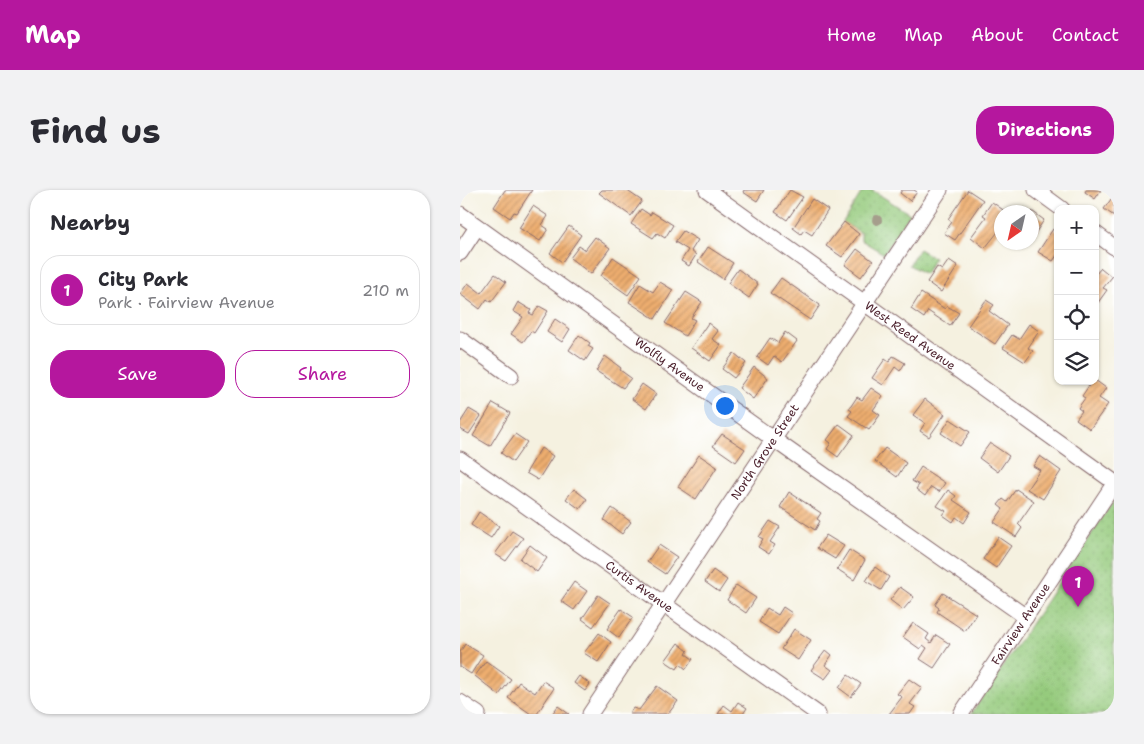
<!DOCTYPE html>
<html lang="en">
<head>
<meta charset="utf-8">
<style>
  :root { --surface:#fff; --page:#f2f2f3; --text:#2b2b33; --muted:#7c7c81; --line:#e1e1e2; --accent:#b5179e }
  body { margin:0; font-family:"Shantell Sans",sans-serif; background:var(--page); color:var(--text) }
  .controls { position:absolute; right:15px; top:15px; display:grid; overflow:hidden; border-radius:10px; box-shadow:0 1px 4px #0004 }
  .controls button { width:45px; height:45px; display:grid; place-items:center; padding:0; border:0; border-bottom:1px solid var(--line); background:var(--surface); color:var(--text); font:25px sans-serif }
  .compass { position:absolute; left:534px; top:15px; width:45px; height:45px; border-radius:50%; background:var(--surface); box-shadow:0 1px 4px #0004; rotate:214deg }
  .you { position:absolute; left:264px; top:215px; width:18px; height:18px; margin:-12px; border:4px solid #fff; border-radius:50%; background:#1a73e8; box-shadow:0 0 0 8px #1a73e833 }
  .badge { display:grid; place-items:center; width:32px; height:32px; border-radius:50%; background:var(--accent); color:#fff; font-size:16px; font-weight:700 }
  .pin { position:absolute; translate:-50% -41px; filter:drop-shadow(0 1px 2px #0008) }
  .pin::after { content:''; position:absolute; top:26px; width:18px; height:15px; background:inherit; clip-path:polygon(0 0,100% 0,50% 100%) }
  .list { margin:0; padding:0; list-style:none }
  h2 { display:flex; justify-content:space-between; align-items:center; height:65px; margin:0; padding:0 20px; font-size:21px }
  h2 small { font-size:16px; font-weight:400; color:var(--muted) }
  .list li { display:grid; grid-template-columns:32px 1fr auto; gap:15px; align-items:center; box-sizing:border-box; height:70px; margin:0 10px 10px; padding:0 10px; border:1px solid var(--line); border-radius:20px }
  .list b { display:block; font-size:19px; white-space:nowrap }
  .list p { margin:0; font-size:16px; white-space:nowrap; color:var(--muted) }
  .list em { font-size:16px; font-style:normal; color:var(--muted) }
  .actions { display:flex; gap:10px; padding:15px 20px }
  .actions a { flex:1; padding:11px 0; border:1px solid var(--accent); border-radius:20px; text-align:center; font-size:18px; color:var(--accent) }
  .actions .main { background:var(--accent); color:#fff }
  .icon { flex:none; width:28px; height:28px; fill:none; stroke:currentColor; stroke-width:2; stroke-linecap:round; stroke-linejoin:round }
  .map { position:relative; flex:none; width:654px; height:524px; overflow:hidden; border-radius:20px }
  header { display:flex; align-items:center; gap:30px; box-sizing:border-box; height:70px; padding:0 25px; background:var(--accent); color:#fff }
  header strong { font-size:24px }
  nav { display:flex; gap:28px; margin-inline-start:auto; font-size:18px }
  .intro { display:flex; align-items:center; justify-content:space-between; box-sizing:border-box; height:120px; padding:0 30px }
  h1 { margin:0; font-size:35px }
  .button { padding:12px 22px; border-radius:20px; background:var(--accent); color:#fff; font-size:18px; font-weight:700 }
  main { display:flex; gap:30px; padding:0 30px }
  aside { flex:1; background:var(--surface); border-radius:20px; box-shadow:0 1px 4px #0004 }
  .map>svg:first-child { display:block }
</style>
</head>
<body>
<header>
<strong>Map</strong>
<nav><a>Home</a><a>Map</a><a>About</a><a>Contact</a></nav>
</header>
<div class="intro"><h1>Find us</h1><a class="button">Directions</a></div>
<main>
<aside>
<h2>Nearby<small></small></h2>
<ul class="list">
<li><span class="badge">1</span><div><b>City Park</b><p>Park · Fairview Avenue</p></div><em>210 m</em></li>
</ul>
<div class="actions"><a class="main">Save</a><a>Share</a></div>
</aside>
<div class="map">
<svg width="654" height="524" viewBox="0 0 654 524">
  <defs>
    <pattern id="grass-dots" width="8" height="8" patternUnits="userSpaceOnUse" patternTransform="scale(1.25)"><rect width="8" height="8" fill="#94ca7c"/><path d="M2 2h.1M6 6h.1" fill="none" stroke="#81ad6b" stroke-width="1.8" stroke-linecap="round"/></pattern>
    <pattern id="building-hatch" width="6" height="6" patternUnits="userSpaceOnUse" patternTransform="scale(1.25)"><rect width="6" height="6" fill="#eeae6f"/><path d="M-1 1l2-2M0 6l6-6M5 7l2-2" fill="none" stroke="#c38d5b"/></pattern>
  </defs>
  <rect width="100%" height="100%" fill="#fff"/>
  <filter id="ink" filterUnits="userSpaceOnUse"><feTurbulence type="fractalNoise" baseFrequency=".02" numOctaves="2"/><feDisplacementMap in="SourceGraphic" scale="10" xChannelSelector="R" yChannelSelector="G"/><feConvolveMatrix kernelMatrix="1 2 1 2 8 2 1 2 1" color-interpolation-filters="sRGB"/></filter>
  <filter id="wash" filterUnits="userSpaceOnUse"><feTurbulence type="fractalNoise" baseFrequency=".0096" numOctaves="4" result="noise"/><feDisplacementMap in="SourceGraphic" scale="20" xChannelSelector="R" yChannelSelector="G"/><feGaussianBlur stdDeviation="1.12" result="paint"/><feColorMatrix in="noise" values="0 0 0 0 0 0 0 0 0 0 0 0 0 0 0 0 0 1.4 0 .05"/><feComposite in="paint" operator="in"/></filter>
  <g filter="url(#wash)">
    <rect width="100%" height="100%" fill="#f5f1e0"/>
    <path fill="url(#grass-dots)" stroke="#6f7454" d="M403,0H412L450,24L424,64L401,50V43L383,32Z
      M459,59L474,68L465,84L449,75Z
      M654,310V524H511Z"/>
    <g id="blocks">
      <path fill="url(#building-hatch)" d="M45,0H72L57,23L54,22L50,28L34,17Z
        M142,0H166L182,11L171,26L139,3Z
        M284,0H304L297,11L283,2Z
        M330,0L343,7L327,30L315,22Z
        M442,0H454L457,2L450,11L440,3Z
        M508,0L523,10L495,50L484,43L492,32L488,29Z
        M626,0H641L635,9L625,2Z
        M654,5V26L644,19Z
        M352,9L368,20L352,45L344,40L341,44L333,38Z
        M532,12L546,22H542V37L525,58L511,47L526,27L523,25Z
        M73,16L88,26L82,35L88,39L80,51L59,38Z
        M181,19L190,25L192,22L213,35L205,48L197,43L193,48L171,34Z
        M572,21L584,30L572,48Z
        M384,32L399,44L382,67L366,56Z
        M109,36L121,45L102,72L90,63Z
        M593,39L598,42V64L593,71L578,62Z
        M223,41L238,50L231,61L236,65L229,76L221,71L228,60L215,52Z
        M135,47L150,58L131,84L110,68L119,56L125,60Z
        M248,57L273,73L263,89L238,72Z
        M397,59L413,71L401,87L385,75Z
        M153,67L181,86L168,105L141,86Z
        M489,70L498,76L481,102L467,92L477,77L482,80Z
        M641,78L652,87L643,98L647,100L637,114L635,113V85Z
        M278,79L298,94L289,108L268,93Z
        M35,84L46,92L31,112L27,109L20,119L0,104L8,93L21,103Z
        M321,88L360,115L350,130L310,103Z
        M200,92L213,100L195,129L169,112L180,94L193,102Z
        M226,102L242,112L231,128L235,130L225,146L205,133Z
        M461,103L485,119L487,116L499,123L490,136L468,121L464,128L451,119Z
        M526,110L534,115L529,121L548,135L535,154L508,136Z
        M58,112L71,120L69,123L73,125L79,116L88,121L74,143L71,141L63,152L51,144L63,127L53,121Z
        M95,129L110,139L102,152L87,142Z
        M248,133L258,141L252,149L261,155L250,171L231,158Z
        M569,134L579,141L568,158L573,161L565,172L543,158L552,145L559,149Z
        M325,142L337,151L322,172L314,166L308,175L297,167L310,148L318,153Z
        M119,145L130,153L128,156L133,159L125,171L109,160Z
        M274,163L286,173L274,188L262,179Z
        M145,166L161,178L160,180L171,188L163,198L136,181Z
        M433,166L445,173L440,181L435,177L423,195L412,188L425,169L429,172Z
        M294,177L308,188L293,209L279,198Z
        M635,190L646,198L639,208L648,214L630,239L616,229L622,221L618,218L625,208L622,206L632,191Z
        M182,194L196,204L186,219L172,209Z
        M411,198L423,206L413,220L420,225L409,240L388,226L392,221L389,219L397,207L402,210Z
        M465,209L485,224L469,247L460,241L465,233L453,225Z
        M33,213L50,223L30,256L13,246Z
        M9,219L21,226L9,244L0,239V233Z
        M490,229L510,242L500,256L481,243Z
        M379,234L394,245L378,267L367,259L371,253L367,250Z
        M55,244L67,252L53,272L41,263Z
        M262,244L285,259L276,272L253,256Z
        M530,253L549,266L538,282L519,268Z
        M81,258L93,266L78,290L66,283Z
        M425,258L446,273L437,287L415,271Z
        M239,265L257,277L236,309L218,297Z
        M580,266L601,281L583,309L567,299L580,280L573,276Z
        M461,277L485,293L479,302L471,297L465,306L456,299L459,295L452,291Z
        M114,299L127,309L120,319L106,309Z
        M556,299L574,311L558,334L562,338L556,347L534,332L543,319L538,315L543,309L547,312Z
        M488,300L496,306L493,310L511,322L504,333L496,327L493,332L483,325L486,321L477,316Z
        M329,302L361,323L357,329L360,331L355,340L320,317Z
        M152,318L171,332L162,344L144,330Z
        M19,322L39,336L31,348L11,335Z
        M310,331L320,337L310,352L315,355L309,364L298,357L303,349L299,347Z
        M52,341L63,348L46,371L35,364Z
        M366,345L384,356L375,369L357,358Z
        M538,347L551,356L536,378L523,369Z
        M70,355L87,368L77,382L60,369Z
        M199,355L217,367L205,384L187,372Z
        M389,360L405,370L394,390L377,379Z
        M415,377L429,387L421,400L406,391Z
        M253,380L267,390L259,402L245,392Z
        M114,392L127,401L114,420L101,411Z
        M276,395L296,408L286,423L267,410Z
        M440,397L454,407L443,420L430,410Z
        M483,403L516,424L505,441L477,422L479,418L475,415Z
        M138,405L150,413L133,437L122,429Z
        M323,417L332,423L318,444L299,432L307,418L318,425Z
        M161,419L173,427L159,448L147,439Z
        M453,433L469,444L466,449L471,453L476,445L490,454L474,478L460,469L467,458L463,455L460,459L443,447Z
        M334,439L351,450L338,470L321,459Z
        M139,443L151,452L138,472L124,463Z
        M218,453L228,461L226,464L233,469L226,479L220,474L217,479L205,471Z
        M5,454L23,465L11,484L0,477V462Z
        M366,460L372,465L365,475L372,480L365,489L351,480Z
        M26,471L51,489L39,505L15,486Z
        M388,485L401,494L391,507L379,498Z
        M119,486L130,494L125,501L114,493Z
        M449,489L462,498L450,514L455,517L450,524H429L442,507L437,504Z
        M83,491L94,498L77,524H71L48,508L59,492L75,503Z
        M197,496L218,511L208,524H169L173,518L179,520Z
        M278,512L287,518L283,524H258L264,515L272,521Z
        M98,516L109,524H92Z"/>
    </g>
  </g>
  <g filter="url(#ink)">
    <use href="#blocks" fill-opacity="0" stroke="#86686a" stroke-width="1"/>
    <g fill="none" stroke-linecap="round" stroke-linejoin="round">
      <g stroke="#86686a" stroke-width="17">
        <g id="minor">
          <path id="s1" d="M247,0L654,292"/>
          <path d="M576,0L602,19"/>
          <path id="s2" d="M0,24L323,256L566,427"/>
          <path d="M635,43L654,57"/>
          <path d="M0,63L17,37"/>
          <path d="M0,149L51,186"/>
          <path id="s3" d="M0,269L358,524"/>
          <path d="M0,512L18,524"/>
          <path id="s4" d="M130,524L480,0"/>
          <path id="s5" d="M501,524L654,294"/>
        </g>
      </g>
      <use href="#minor" stroke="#fff" stroke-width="15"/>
    </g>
    <circle fill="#a59e8c" cx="417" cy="30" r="5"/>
  </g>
  <g text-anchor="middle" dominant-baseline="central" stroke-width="5" stroke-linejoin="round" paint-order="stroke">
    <g font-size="12" fill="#4a1f2b" stroke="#fff">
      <text stroke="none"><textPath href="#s1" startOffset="250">West Reed Avenue</textPath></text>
      <text stroke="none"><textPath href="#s2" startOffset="258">Wolfly Avenue</textPath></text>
      <text stroke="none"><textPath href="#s4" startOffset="315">North Grove Street</textPath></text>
      <text stroke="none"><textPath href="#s3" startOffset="220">Curtis Avenue</textPath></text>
      <text stroke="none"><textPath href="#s5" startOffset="108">Fairview Avenue</textPath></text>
    </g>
  </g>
</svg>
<div class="controls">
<button>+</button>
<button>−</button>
<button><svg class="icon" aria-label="locate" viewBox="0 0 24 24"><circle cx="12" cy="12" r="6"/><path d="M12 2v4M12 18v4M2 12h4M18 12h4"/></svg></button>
<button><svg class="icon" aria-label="layers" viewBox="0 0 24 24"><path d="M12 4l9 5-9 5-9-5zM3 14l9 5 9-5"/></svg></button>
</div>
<svg class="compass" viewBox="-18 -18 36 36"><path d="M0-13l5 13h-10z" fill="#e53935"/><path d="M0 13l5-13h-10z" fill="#7c7c81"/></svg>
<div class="you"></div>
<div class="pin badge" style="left:618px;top:417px">1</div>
</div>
</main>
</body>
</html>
